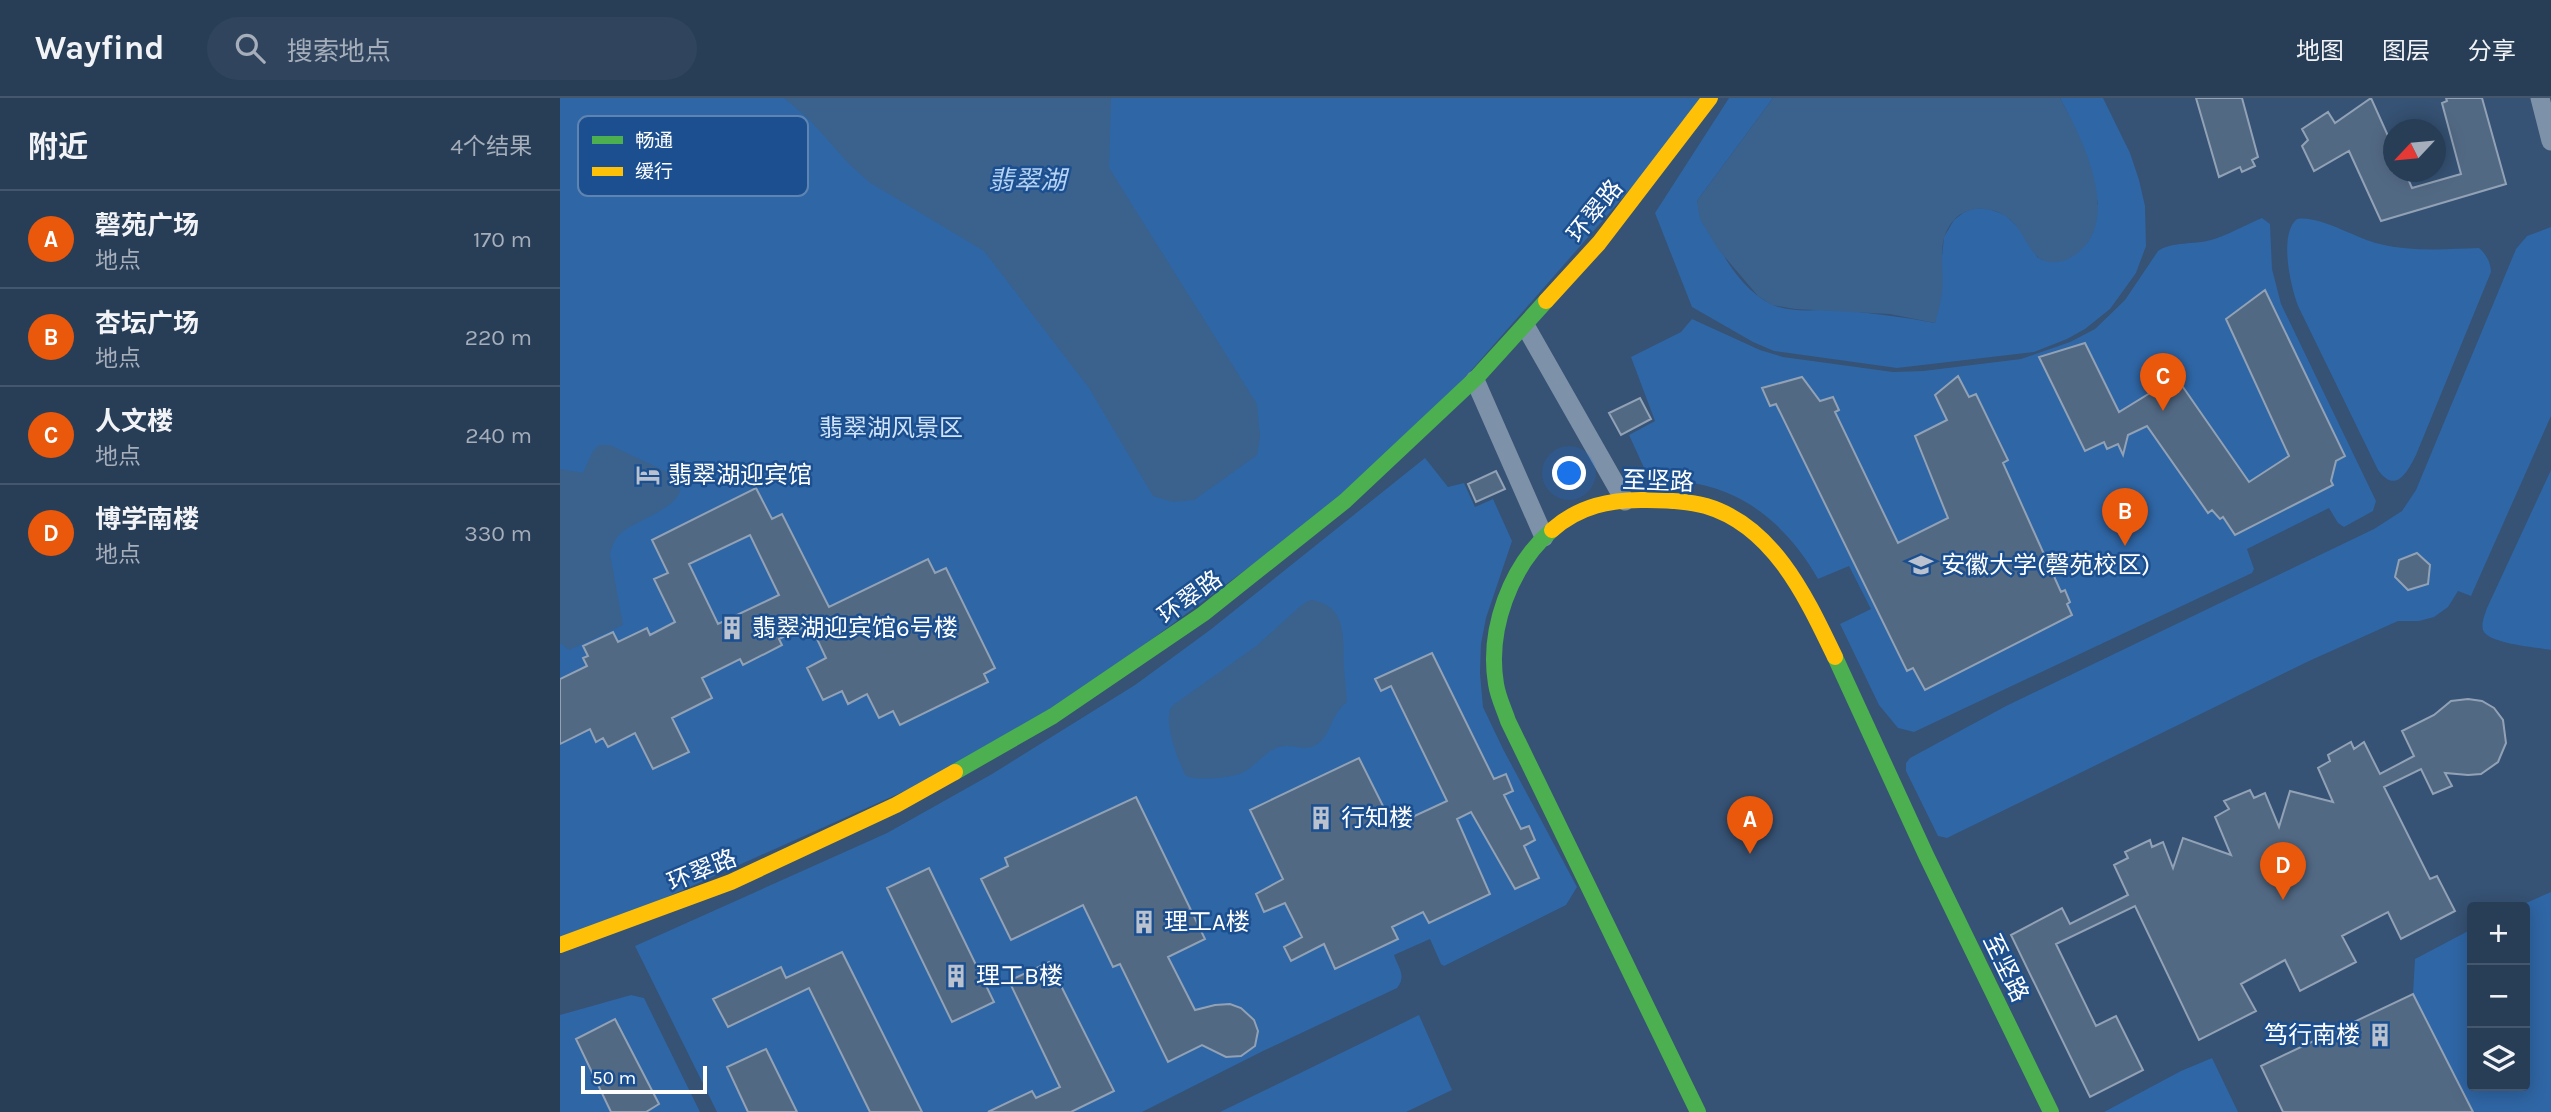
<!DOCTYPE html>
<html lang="zh">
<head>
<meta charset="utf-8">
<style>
  :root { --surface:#283e57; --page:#30455d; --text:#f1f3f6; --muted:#a5aeba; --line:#44576d; --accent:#ea580c }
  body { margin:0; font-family:Karla,"Noto Sans SC",sans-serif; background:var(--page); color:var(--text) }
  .controls { position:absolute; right:21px; bottom:21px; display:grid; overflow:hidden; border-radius:7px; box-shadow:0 4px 18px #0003 }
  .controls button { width:63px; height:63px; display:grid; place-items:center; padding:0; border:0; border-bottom:2px solid var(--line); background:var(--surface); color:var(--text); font:35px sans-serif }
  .compass { position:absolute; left:1823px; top:21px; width:63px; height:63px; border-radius:50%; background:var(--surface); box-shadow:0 4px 18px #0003; rotate:244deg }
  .scale { position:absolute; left:21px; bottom:18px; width:126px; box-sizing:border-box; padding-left:7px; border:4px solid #fff; border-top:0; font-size:19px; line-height:24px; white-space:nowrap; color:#fff; -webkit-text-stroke:5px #1b4f8f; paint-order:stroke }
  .you { position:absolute; left:1010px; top:376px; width:24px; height:24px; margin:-18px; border:5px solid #fff; border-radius:50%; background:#1a73e8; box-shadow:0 0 0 10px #1a73e833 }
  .badge { display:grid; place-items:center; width:46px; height:46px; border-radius:50%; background:var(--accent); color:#fff; font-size:23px; font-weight:700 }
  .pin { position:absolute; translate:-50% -58px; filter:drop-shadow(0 2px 4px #0008) }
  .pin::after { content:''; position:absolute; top:37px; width:24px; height:21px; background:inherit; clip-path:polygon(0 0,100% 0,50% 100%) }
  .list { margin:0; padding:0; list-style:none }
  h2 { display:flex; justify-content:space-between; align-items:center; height:91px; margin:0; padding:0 28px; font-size:30px }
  h2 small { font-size:23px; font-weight:400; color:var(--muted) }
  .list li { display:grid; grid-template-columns:46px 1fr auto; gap:21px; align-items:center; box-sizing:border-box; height:98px; padding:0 28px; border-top:2px solid var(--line) }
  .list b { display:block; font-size:26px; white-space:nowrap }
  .list p { margin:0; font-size:23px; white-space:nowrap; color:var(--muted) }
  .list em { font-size:23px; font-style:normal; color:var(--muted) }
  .icon { flex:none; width:38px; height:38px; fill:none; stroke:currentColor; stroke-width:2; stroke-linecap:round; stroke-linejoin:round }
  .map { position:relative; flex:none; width:1991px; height:1014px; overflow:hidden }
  header { display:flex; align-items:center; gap:42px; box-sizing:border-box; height:98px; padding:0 35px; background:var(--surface); border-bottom:2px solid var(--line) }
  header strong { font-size:33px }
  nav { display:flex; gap:38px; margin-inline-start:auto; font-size:24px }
  .search { width:490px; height:63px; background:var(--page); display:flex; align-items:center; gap:18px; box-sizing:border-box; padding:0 24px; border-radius:38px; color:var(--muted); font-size:26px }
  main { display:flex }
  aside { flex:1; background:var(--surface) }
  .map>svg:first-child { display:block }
</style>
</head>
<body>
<header>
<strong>Wayfind</strong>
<div class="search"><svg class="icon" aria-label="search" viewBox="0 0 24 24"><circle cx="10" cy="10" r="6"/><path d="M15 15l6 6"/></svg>搜索地点</div>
<nav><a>地图</a><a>图层</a><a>分享</a></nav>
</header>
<main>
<aside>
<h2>附近<small>4个结果</small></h2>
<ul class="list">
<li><span class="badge">A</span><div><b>磬苑广场</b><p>地点</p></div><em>170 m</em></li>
<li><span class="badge">B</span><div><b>杏坛广场</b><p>地点</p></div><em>220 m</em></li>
<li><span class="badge">C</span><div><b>人文楼</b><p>地点</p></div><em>240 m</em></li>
<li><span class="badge">D</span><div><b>博学南楼</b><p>地点</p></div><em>330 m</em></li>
</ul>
</aside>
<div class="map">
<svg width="1991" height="1014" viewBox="0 0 1991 1014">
  <rect width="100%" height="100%" fill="#365274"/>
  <path fill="#2f66a5" d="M0,0H1150L831,364L452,645L0,847Z
    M1169,0H1213L1137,103C1153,139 1173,187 1211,206C1231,216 1258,211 1279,212C1312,215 1343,219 1375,225L1384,139L1394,122L1403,115L1414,110L1429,111L1445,117L1458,129L1478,160L1538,106C1530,68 1518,34 1500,0H1543L1570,55L1579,82L1585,108L1586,148L1576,175L1550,211L1525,231L1507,241L1474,254L1337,270L1214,253L1193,244L1132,209L1095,115Z
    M1702,120L1710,126L1712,171L1721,206L1816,403L1813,413L1784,429L1778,425L1769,410L1687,451L1694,471L1692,475L1354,634L1338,630L1319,607L1280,526L1311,511L1289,468L1258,481C1237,444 1206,410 1165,394C1140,384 1112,382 1086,374L1069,337L1095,323L1071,259L1121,234L1132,221L1200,252L1223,259L1333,274L1363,273L1461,261L1510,244L1535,231L1565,202L1598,153C1613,143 1634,147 1651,142C1668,137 1685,127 1702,120Z
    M1737,121C1760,117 1796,141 1820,146C1852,154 1887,151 1919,150C1926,156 1931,165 1931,174L1856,357C1848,373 1836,397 1818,372L1739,210C1731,191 1718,136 1737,121Z
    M1991,129V318L1911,498L1898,493L1888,509L1874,519L1859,523H1838L1749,563L1387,740L1378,738L1346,673V665L1350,660L1446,608L1814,431L1842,413L1856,392L1956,151L1967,138Z
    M865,360L888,389L904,385L915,409L933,401L952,443L926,520L921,546L920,575L923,609L943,651L1017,789L1006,807L884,868L881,866L870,841L834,857C838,869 847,878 837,890L703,953L582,1014H157L75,848L327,735L432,676L575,587L650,532Z
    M1991,372V552C1976,549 1928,546 1923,532C1921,525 1925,516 1927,510Z
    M1991,794V1014H1913L1853,896L1855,861L1912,831V988H1965V809H1957Z
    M71,897L84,900L140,1014H0V917Z
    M859,917L892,992L846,1014H660Z
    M1652,960L1678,1014H1544L1621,973Z"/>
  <path fill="#3b618d" d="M224,0H551L549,70L697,306L700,339L697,357L634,402L613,404L593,398L529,290L424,153L309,84L288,65L250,22Z
    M1213,0H1500C1521,38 1561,117 1520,153C1511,161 1498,167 1485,163C1464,157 1464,113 1423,111C1413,110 1401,114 1394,122C1375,142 1385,170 1382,194C1381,204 1378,215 1375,225L1330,216L1235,211L1212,207L1198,198L1158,151L1140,121L1137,103Z
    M39,347H50L113,377C142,404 75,421 60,436C54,442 52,448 50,456L63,527L9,552L0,545V371L23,375L33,353Z
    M751,502C788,507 783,542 784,570C785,582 786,593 787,604C771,616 772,633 760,644C747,656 734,645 719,649C705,653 697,667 684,674C673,680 638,683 626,678C618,663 602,622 612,608L695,549L744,505Z"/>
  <path fill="#526984" stroke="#92a2b6" stroke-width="2" fill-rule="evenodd" d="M1636,0H1682L1698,59L1692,62L1695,68L1682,74L1680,69L1659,79Z
    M1811,0L1833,49V74H1845L1852,90L1901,76L1882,5L1887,3L1886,0H1922L1946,86L1821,123L1789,53L1754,73L1742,48L1748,42L1742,31L1768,14L1775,25Z
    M1705,192L1785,358L1776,363L1771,383L1773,387L1675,437L1663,419L1660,421L1652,412L1648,415L1587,328L1568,337L1563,357L1558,346L1547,351L1544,344L1525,353L1479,259L1525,245L1559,314L1616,279L1689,384L1729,358L1666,221Z
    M1398,278L1409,299L1416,296L1448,362L1443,365L1501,494L1505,492L1510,504L1507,506L1512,517L1365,592L1353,570L1347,573L1216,306L1210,308L1202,290L1242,279L1260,303L1273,299L1279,312L1275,314L1338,445L1388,420L1355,338L1387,322L1375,297Z
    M1080,300L1091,321L1061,337L1049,315Z
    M936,373L945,391L916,404L908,386Z
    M196,390L212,421L222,416L269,509L368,461L375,475L386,470L435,570L424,576L428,584L340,627L333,613L319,620L307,596L288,606L282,593L263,602L247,570L266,560L250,526L219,541L222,547L183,567L180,561L142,580L152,600L112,620L129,654L93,671L75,635L48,649L43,640L36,644L30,631L0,646V581L27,568L23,560L28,558L23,548L53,534L58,544L87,530L90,537L115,524L94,481L108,475L92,442ZM190,437L219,497L158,526L129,466Z
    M1857,455L1870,467L1868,486L1848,492L1835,479L1839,462Z
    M872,555L934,681L946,676L953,693L944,697L961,731L969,728L975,742L964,748L979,780L955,791L911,714L897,721L930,796L869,825L863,814L832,829L838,841L775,871L764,846L731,863L724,849L742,839L725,805L704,814L696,796L723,781L690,712L799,660L833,728L887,703L831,588L821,593L815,581Z
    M1908,601L1922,603L1934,610L1943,622L1946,645L1938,664L1921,676L1908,677L1885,675L1892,688L1873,696L1861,671L1824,689L1870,781L1877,778L1895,813L1841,841L1828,814L1782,838L1796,864L1740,893L1725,862L1681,886L1696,913L1639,942L1575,808L1496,846L1536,928L1556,918L1583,972L1530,999L1451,837L1502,810L1510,826L1568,797L1554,767L1568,760L1565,754L1590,742L1592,749L1603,744L1613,770L1623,740L1671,757L1655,719L1669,711L1664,703L1690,692L1694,700L1705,695L1719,729L1730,693L1773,704L1758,670L1770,663L1768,657L1791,644L1794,651L1804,644L1820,676L1854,658L1842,633L1874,617L1891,603Z
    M576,699L645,841L608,859L635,912L655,907L670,906L681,910L694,922L698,933L695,948L681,958L666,959L642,947L608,964L560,866L553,869L523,807L451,842L421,781L448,768L445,760Z
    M369,770L434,904L392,924L327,790Z
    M282,854L362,1014H310L249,890L168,929L153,901L221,869L226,880Z
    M489,864L554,993L511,1014H428L472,993L476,1000L500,989L449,883Z
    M1853,896L1913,1014H1723L1701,968Z
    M55,921L99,1006L86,1014H51L16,941Z
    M206,951L237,1014H188L167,969Z"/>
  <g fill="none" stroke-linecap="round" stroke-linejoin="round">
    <path stroke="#7d92a8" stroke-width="19" d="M1980,0L1991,43
      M966,229L1065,403
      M915,282L984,439"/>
    <path stroke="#4caf50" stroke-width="16" d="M992,432C950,468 927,532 936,586C938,599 944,611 948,623L1138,1014
      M1275,559L1366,757L1491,1014
      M395,674L493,618L643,516L785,403L917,279L986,203"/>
    <path stroke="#ffc107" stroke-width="16" d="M986,203L1039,145L1150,0
      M992,432C1019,408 1051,401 1087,402C1106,402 1127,403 1146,408C1214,428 1247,501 1275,559
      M0,847L171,784L336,707L395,674"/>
  </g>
  <defs>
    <g id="hotel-bare" transform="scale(1.89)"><path d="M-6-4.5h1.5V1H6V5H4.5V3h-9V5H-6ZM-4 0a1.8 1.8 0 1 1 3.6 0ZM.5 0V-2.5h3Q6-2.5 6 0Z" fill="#b9c2ce" stroke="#1b4f8f" stroke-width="2.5" paint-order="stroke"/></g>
    <g id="university-bare" transform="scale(1.89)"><path d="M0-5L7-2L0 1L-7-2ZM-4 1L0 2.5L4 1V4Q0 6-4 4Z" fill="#b9c2ce" stroke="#1b4f8f" stroke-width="2.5" paint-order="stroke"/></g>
    <g id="building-bare" transform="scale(1.89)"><path d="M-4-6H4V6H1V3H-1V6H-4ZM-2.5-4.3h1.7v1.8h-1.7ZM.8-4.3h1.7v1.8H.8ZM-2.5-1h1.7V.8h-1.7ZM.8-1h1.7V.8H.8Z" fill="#b9c2ce" stroke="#1b4f8f" stroke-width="2.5" paint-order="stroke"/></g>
  </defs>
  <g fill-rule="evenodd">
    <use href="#hotel-bare" x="88" y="377"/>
    <use href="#university-bare" x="1361" y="467"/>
    <use href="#building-bare" x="172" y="530"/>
    <use href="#building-bare" x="761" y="720"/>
    <use href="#building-bare" x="584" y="824"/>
    <use href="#building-bare" x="396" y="878"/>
    <use href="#building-bare" x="1820" y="937"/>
  </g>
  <g text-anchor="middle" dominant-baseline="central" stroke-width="5" stroke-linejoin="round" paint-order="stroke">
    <g font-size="24" fill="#fff" stroke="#1b4f8f">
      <text transform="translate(1035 113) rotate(-51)">环翠路</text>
      <text transform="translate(1098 383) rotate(2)">至坚路</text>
      <text transform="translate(630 499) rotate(-36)">环翠路</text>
      <text transform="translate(142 772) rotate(-22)">环翠路</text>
      <text transform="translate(1446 870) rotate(64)">至坚路</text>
    </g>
    <g font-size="24" fill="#cfe3fa" stroke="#1b4f8f">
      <text x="331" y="330">翡翠湖风景区</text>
    </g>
    <g font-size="24" fill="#fff" stroke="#1b4f8f" text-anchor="start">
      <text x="108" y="377">翡翠湖迎宾馆</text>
      <text x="1381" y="467">安徽大学(磬苑校区)</text>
      <text x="192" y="530">翡翠湖迎宾馆6号楼</text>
      <text x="781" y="720">行知楼</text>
      <text x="604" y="824">理工A楼</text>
      <text x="416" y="878">理工B楼</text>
      <text x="1800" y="937" text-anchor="end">笃行南楼</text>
    </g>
    <g font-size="26" font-style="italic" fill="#b5d3f5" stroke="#1b4f8f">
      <text x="467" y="82">翡翠湖</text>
    </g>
  </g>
  <rect x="18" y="18" width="230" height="80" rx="10" fill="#1b4f8f" stroke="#5f84b1" stroke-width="2"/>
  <rect x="32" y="38" width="31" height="8" fill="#4caf50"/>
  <rect x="32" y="69" width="31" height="9" fill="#ffc107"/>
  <g font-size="19" fill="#fff">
    <text x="75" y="49">畅通</text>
    <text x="75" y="80">缓行</text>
  </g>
</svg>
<div class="controls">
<button>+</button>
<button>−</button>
<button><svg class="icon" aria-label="layers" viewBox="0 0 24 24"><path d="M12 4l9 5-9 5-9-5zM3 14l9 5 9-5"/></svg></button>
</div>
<svg class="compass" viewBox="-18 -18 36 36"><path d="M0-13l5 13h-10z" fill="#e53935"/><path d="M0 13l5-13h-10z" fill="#a5aeba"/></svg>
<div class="scale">50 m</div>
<div class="you"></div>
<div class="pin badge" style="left:1190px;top:756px">A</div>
<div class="pin badge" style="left:1565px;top:448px">B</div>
<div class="pin badge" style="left:1603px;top:313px">C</div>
<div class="pin badge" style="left:1723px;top:802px">D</div>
</div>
</main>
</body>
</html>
